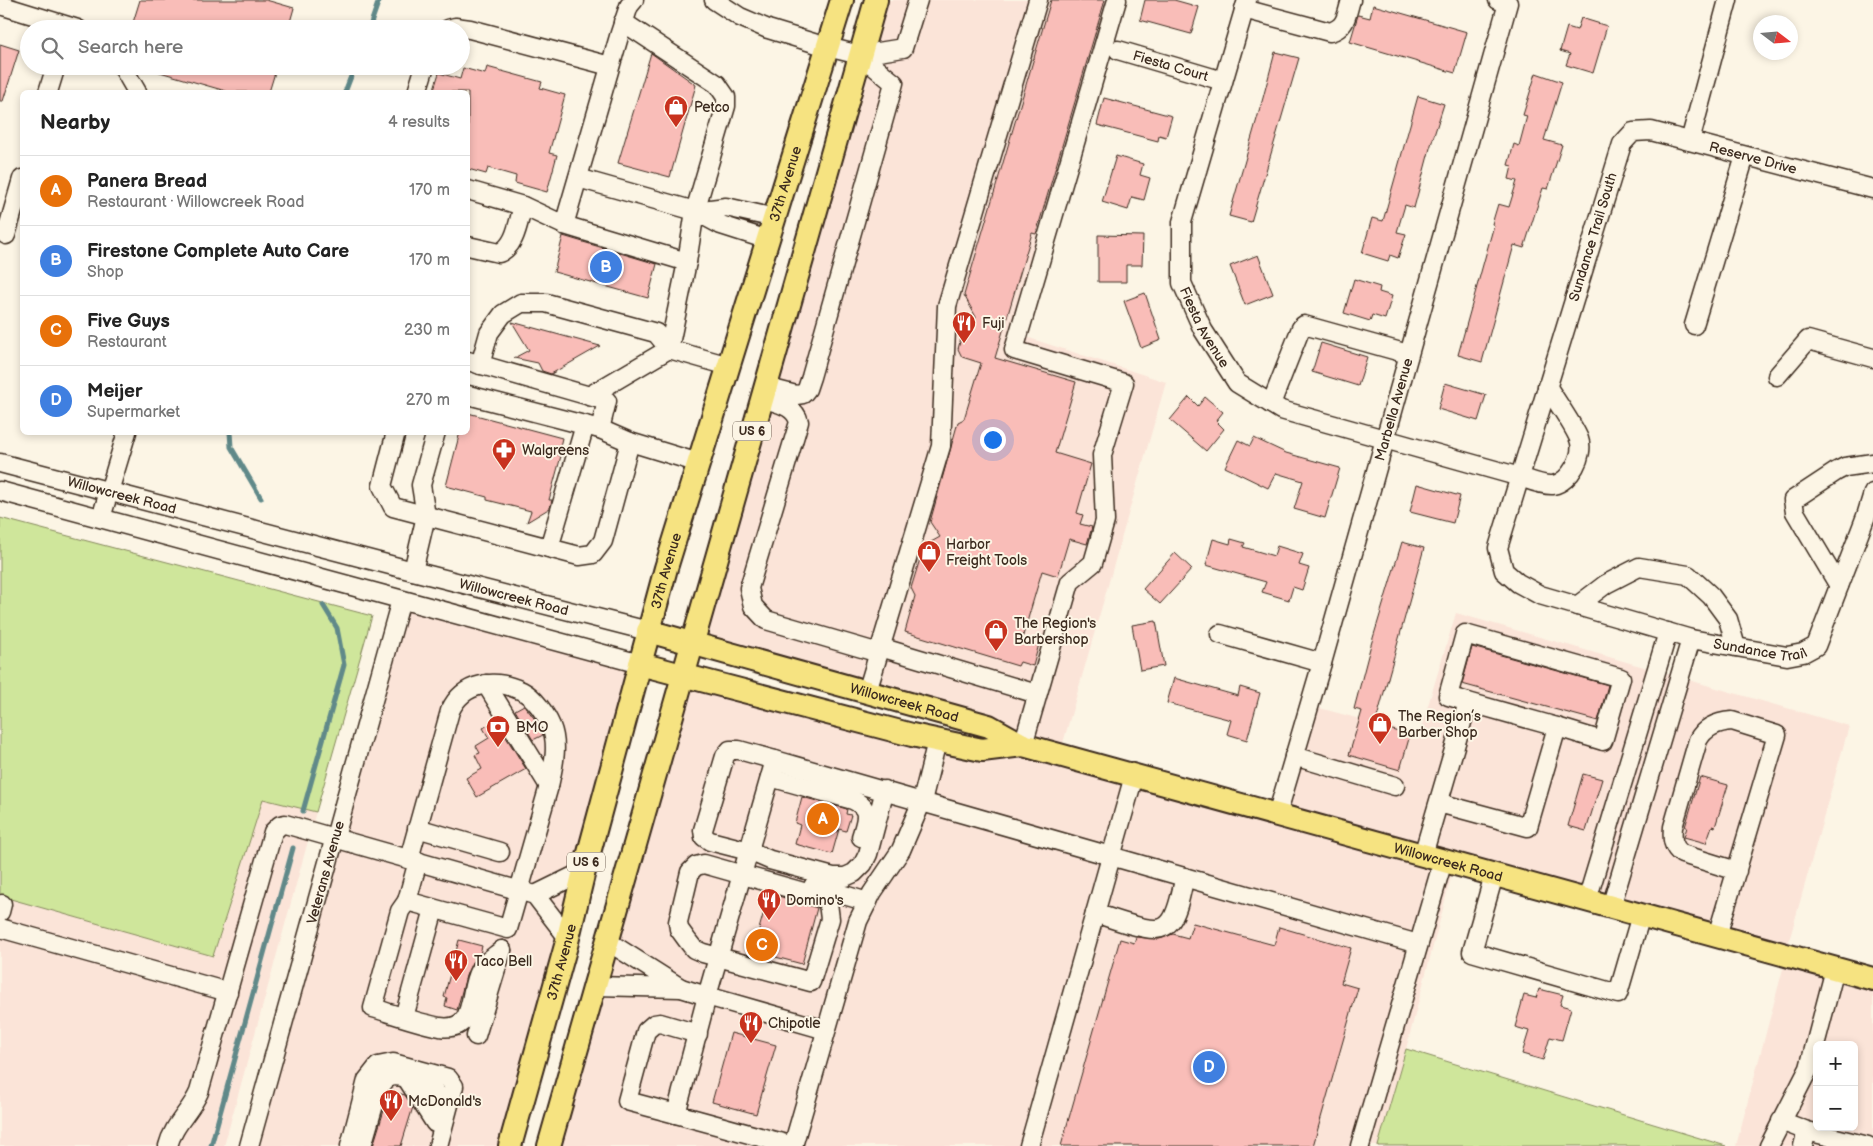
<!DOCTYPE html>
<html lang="en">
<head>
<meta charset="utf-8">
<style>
  :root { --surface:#fff; --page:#f6f6f6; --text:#222; --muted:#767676; --line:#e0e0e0; --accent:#b45309 }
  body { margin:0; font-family:"Balsamiq Sans",sans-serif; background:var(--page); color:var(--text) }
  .controls { position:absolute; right:15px; bottom:15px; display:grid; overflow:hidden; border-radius:8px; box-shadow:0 2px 8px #0003 }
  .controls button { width:45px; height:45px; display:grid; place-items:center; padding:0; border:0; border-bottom:1px solid var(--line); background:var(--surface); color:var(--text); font:25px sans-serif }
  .compass { position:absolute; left:1753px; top:15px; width:45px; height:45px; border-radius:50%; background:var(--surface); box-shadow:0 2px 8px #0003; rotate:106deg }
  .you { position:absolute; left:992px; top:439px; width:18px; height:18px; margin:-12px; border:4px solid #fff; border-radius:50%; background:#1a73e8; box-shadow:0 0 0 8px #1a73e833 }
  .badge { display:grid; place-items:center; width:32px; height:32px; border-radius:50%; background:var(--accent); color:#fff; font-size:16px; font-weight:700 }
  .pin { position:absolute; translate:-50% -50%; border:2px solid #fff; box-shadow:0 1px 5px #0006 }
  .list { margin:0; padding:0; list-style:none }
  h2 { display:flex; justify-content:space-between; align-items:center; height:65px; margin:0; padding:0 20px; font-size:21px }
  h2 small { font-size:16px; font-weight:400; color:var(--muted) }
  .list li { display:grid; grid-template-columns:32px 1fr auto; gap:15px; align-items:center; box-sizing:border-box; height:70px; padding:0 20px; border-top:1px solid var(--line) }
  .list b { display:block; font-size:19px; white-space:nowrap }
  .list p { margin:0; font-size:16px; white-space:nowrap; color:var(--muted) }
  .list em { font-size:16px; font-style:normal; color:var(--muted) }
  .icon { flex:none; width:28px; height:28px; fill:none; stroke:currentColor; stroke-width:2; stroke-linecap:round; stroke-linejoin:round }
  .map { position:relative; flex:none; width:1873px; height:1146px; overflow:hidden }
  .search { position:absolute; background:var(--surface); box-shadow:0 2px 8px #0003; left:20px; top:20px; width:450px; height:55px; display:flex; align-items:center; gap:12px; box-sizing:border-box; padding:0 18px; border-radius:28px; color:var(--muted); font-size:19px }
  .panel { position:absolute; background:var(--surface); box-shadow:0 2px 8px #0003; left:20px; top:90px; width:450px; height:345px; border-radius:8px }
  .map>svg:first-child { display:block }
</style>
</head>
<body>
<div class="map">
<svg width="1873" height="1146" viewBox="0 0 1873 1146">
  <rect width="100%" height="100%" fill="#fcf5e5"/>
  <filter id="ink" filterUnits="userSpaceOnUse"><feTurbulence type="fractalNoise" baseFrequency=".02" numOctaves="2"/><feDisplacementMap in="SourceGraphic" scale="10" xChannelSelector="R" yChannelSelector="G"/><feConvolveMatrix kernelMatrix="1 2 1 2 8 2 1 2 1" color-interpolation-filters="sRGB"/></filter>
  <g filter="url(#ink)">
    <path fill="#fbe4d8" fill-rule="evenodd" d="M884,0H1123L1026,337L1166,382L1061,750L698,639Z
      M406,609L630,671L502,1146H255Z
      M1456,613L1849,726L1786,952L1283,812L1312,706L1419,735Z
      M689,685L1021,754L1453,870L1406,1049L1378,1146H558Z
      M263,798L316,812L224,1146H0V896L213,956Z
      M1784,965L1873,989V1146H1736ZM1817,1045H1854V1127H1817Z"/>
    <path fill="#cfe69b" stroke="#85885c" d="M0,518L372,616L316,812L263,799L213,956L0,896Z
      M1406,1049L1726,1146H1378Z"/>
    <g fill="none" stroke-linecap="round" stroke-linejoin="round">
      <path stroke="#608989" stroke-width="5" d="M369,29L379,0
        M345,92L355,66
        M230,432L231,447L261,498
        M303,811L344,665L337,628L323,605
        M211,1146L293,848"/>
    </g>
    <path fill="#f9bdb8" stroke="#3b2a1e" d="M140,0H266L294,8L288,29H131Z
      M1051,0H1105L1036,234L1032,233L995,358L1076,382L1055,453L1091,464L1077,513L1083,515L1080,524L1092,527L1087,544L1069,539L1058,576L1042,571L1022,639L1039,644L1033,666L1020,662L1018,666L905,632L915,596L911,588L924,546L940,537L930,522L958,422L964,419L981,363L962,357L958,349L962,334L973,328L976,317L964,295Z
      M1145,0H1174L1199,7L1191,34L1140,20Z
      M1373,5L1467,32L1455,73L1350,42L1358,15L1370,18Z
      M1581,18L1607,26L1593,73L1566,65L1570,54L1560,51L1567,27L1577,30Z
      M0,44L19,50L3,101H0Z
      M1275,52L1299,58L1251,222L1229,216L1263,98Z
      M651,53L696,85L670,177L618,163Z
      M153,66H277L269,92H229L153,70Z
      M487,67L542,82L540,88L565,95L549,153L557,155L547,192L515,183L516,176L488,168L486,174L468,169V92H433L439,73L460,79L463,68L485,74Z
      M1536,73L1562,82L1544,140L1562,145L1548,189L1543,188L1524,248L1514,245L1482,362L1458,355L1494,225L1492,224L1498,204L1509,207L1517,181L1509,179L1512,166L1508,165L1514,144L1519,146L1527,116L1523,115Z
      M1418,96L1444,104L1430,148L1414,208L1405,205L1397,232L1406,234L1398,258L1390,255L1388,261L1362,253L1372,218L1383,221Z
      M1104,98L1172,116L1166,137L1159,135L1158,141L1097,125Z
      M1116,156L1143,164L1140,175L1150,178L1144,200L1132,197L1128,210L1102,202Z
      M1098,235L1143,236L1142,265H1126V282H1098Z
      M563,236L657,264L648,298L554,272Z
      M1258,255L1273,294L1245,305L1230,266Z
      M1354,279L1380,287L1379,292L1392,296L1385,319L1372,315L1370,321L1344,313Z
      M1145,293L1161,340L1141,348L1124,301Z
      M512,322L600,346L551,374L542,371L538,363L514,358L529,350Z
      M1321,343L1367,357L1358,386L1312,372Z
      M1445,383L1486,395L1478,421L1438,409Z
      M1189,397L1198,406L1205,397L1223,412L1216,421L1224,429L1206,451L1170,420Z
      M468,413L562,438L558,455L561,456L549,500H552L550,508L527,522L531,511L487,500V497L446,486L460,432H468Z
      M1254,438L1286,453L1340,468L1325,518L1294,509L1303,481L1276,473L1268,488L1225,467L1238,440L1250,446Z
      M1417,484L1460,496L1453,523L1410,512Z
      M1213,539L1230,544L1231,539L1245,543L1243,547L1274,556L1277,546L1303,554L1299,565L1309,568L1302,590L1293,587L1289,600L1262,592L1266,582L1206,565Z
      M1402,542L1424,548L1375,725L1410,735L1400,770L1349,755L1362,711L1354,709L1370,648Z
      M1175,553L1192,569L1160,604L1143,589Z
      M1156,621L1164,666L1140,670L1132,625Z
      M1472,647L1608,685L1598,721L1462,684Z
      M1174,678L1238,696L1240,687L1260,693L1247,740L1227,734L1231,720L1167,703Z
      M524,705L537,722L543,735L533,740L515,710Z
      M496,721L526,769L477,797L466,778L482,769L475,755L480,753L476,746L489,738L483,728Z
      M1583,774L1602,779L1586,831L1568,826Z
      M1700,777L1728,785L1715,827L1712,826L1706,843L1684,837L1687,827H1685Z
      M802,797L847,809L846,814L851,815L846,831L839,829L832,854L795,844L800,825L795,823Z
      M769,893L817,908L802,964L753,951Z
      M1193,923L1274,945L1279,927L1351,948L1341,983L1358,988L1313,1146H1061L1120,939L1134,943L1136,937L1159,939L1173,934L1188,938Z
      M459,940L482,946L480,954L472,962L466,976L457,1010L445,1006L447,998L444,997Z
      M1539,989L1563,995L1560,1005L1571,1008L1562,1040L1550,1037L1543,1060L1522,1054L1529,1031L1515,1027L1524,995L1536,998Z
      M731,1033L776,1045L756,1114L712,1102Z
      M390,1091L405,1095L413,1107L401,1146H373Z"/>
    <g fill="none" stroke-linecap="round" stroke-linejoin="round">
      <g stroke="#3b2a1e" stroke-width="21">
        <g id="minor">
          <path d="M714,0L740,17L768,29L827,47L860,55L903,48L918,0"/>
          <path id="s1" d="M1247,0L1182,222V283L1203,330L1237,383L1281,410L1520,477C1529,480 1543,486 1553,485C1570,482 1585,455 1579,439C1573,424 1556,401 1547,386"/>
          <path d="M0,5L78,29"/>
          <path d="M1244,9L1330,32C1347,27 1346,15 1351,0"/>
          <path d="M623,22L717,84L726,97V106L695,211L687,262"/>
          <path d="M448,29L455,27L470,29L610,66"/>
          <path id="s2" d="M1118,50L1223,81"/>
          <path d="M122,66L137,92"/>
          <path d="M48,92L56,66"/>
          <path d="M417,92L425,66"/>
          <path d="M1690,141L1728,0"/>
          <path d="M578,178L695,211"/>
          <path id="s3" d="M1873,189L1651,131L1633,132L1622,144L1498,548L1504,571L1518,583L1540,595L1691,639L1787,656L1803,653L1816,646L1866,516L1873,493"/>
          <path d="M468,190L523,206L564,225L620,33L629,6L634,0"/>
          <path d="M564,225L687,262L669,349"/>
          <path d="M6,235L22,179"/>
          <path d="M768,240L721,225L695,211L726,207L775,218"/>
          <path d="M468,246L499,253C516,246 518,222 523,206"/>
          <path d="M1694,325L1745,156"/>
          <path d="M468,361L607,401L600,429"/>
          <path d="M480,365L489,333L503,314L521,303H546L656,333L669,349"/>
          <path d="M1777,376L1808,340L1873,358"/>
          <path d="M765,387L796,395L803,394L807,389L811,377L894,83L860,55"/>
          <path d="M468,395L600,429L630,442L699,463"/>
          <path d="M589,396L669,349L729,366"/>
          <path d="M762,398C776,403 795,405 799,422L749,588L753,606L766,620L879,653"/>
          <path d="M1271,404L1301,328L1304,325L1408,354"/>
          <path d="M396,432L382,486L393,507L579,556L593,554L603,541L630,442"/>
          <path id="s4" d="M0,463L413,571L648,631"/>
          <path d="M0,491L640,664"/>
          <path d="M101,518L127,432"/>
          <path d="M549,548L585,425"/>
          <path d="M413,571L426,516L421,485L436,432"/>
          <path d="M1839,586L1795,512L1793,500L1837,471L1845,467L1873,463"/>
          <path d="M1577,606L1606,584L1639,567L1688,575L1711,596L1728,619L1736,647"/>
          <path d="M1220,634L1322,663"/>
          <path d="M880,647L1037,694"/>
          <path d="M486,684L549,786"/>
          <path d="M867,692L941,446L947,306L1038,0"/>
          <path d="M1468,702L1448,696L1465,634L1621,678L1603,741L1557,727"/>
          <path d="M1023,745L1070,582L1093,563L1105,521L1102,455L1124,383L1014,350L1117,0"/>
          <path d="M1294,756L1395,786"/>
          <path d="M775,760L739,750H730L725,756L703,830L704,837L710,841L749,851L770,860L833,877H845L854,873L863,864L868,854L885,790"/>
          <path d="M770,777L853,800C872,809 866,820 861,837"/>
          <path id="s5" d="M1277,815L1322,663L1508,3L1498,0"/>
          <path d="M417,828L500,852"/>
          <path d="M1423,855L1468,702L1557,727L1528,827L1439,803"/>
          <path d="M409,859L450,711C463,682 495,678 522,691C534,697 546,714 551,726C559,745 553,768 549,786L508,929L407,901L418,861"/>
          <path d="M704,864L821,897L828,903L830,919L811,982L703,953L694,949L687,940L679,929L678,922L690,872L696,866Z"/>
          <path d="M1494,875L1472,952L1618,994L1641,915"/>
          <path d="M813,886L868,902"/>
          <path d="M535,895L584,871"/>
          <path d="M1587,900L1668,632"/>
          <path d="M407,901L400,911L373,1008C394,1014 418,1023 440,1027C478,1032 467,992 479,971C483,963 495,956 502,950"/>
          <path d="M1611,907L1691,639"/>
          <path d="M0,912L2,904"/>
          <path d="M1095,913C1110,918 1142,930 1156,929C1161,929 1167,926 1170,922C1179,911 1181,890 1185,877"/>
          <path d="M0,928L228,992"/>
          <path d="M1717,936L1777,735L1732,721C1717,722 1705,727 1698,740L1673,827C1672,838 1672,847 1682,854L1737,871"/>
          <path d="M607,941L681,988"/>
          <path d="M594,986L681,988L707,996L676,1114L793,1146"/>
          <path d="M404,1017L434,909"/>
          <path d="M826,1030L707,996L775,760L1418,944"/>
          <path d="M476,1036L502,950"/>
          <path d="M407,1079L435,1123"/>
          <path d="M676,1114L627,1101L646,1031L654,1024L660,1023L698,1034"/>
          <path d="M1781,1121L1807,1131L1868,1146"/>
          <path d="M168,1146C173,1125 191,1111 199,1092L273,832L280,825L285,824L535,895L568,938"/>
          <path id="s6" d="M249,1146L401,600"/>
          <path d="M350,1146L367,1080L378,1066L393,1063L448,1078L454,1086L438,1146"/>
          <path d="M362,1146L378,1091C381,1086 383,1081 388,1078C399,1072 431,1084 438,1095C442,1102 438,1111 436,1118"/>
          <path d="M793,1146L858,921L872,893L901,850L922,801L937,741"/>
          <path d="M1029,1146L1134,776"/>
          <path d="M1360,1146L1443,861"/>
          <path d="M1769,1146L1809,1068L1835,969"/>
          <path d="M1803,1146L1807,1131"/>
        </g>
      </g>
      <g stroke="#3b2a1e" stroke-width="26">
        <g id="major">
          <path id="s7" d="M648,631L989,726L1023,745L1873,979"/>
          <path d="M640,664L912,735L982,750L1023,745"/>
          <path id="s8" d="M510,1146L567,942L583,875L666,568L842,0"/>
          <path d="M549,1146L876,0"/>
        </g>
      </g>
      <use href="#minor" stroke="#fcf5e5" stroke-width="18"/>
      <use href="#major" stroke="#f6e381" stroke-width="22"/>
    </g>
  </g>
  <defs>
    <g id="shop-pin" transform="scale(1.25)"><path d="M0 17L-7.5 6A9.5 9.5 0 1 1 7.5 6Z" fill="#c8321e" stroke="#fcf5e5"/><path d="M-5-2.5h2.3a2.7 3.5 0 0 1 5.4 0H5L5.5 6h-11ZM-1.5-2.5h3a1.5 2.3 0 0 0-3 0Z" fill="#fff"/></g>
    <g id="restaurant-pin" transform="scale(1.25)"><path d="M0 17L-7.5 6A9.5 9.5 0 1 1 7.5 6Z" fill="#c8321e" stroke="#fcf5e5"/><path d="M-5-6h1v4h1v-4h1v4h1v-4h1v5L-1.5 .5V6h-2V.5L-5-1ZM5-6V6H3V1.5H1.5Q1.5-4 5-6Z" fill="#fff"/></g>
    <g id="pharmacy-pin" transform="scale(1.25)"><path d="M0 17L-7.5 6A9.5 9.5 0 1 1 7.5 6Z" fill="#c8321e" stroke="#fcf5e5"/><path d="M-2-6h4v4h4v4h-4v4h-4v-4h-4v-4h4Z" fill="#fff"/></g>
    <g id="bank-pin" transform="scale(1.25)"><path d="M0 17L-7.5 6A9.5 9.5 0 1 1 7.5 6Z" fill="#c8321e" stroke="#fcf5e5"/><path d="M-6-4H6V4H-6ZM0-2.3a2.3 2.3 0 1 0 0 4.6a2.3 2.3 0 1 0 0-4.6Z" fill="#fff"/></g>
  </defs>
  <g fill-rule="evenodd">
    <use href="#shop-pin" x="676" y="107"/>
    <use href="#restaurant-pin" x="964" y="323"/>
    <use href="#pharmacy-pin" x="504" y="450"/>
    <use href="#shop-pin" x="929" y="552"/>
    <use href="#shop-pin" x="996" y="631"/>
    <use href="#shop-pin" x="1380" y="724"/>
    <use href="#bank-pin" x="498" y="727"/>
    <use href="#restaurant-pin" x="769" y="900"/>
    <use href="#restaurant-pin" x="456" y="961"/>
    <use href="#restaurant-pin" x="751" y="1023"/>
    <use href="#restaurant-pin" x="391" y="1101"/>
  </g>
  <g text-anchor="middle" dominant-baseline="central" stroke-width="4" stroke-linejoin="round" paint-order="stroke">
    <g fill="#fcf5e5" stroke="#75675a" stroke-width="1">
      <rect x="733" y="421.5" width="38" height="19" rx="4"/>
      <rect x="567" y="852.5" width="38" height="19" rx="4"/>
    </g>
    <g font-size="12" font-weight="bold" fill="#3b2a1e">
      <text x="752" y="431">US 6</text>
      <text x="586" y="862">US 6</text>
    </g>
    <g font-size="14" fill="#3b2a1e" stroke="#fcf5e5">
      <text stroke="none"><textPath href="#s2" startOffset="55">Fiesta Court</textPath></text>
      <text transform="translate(1753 158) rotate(15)">Reserve Drive</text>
      <text stroke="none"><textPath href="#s8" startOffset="1001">37th Avenue</textPath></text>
      <text transform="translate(1593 237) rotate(-73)">Sundance Trail South</text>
      <text stroke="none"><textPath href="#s1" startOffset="342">Fiesta Avenue</textPath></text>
      <text stroke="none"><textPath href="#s5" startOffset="422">Marbella Avenue</textPath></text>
      <text stroke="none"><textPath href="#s4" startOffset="126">Willowcreek Road</textPath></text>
      <text stroke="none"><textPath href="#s8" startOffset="596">37th Avenue</textPath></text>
      <text stroke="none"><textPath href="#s4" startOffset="531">Willowcreek Road</textPath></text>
      <text stroke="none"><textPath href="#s3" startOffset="981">Sundance Trail</textPath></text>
      <text stroke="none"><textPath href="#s7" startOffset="266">Willowcreek Road</textPath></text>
      <text stroke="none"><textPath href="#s7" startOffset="834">Willowcreek Road</textPath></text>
      <text stroke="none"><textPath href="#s6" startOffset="284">Veterans Avenue</textPath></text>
      <text stroke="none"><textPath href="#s8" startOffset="191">37th Avenue</textPath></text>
    </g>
    <g font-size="14" fill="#3b2a1e" stroke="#fcf5e5" text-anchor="start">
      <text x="694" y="107">Petco</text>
      <text x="982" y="323">Fuji</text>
      <text x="522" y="450">Walgreens</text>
      <text x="946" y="544">Harbor<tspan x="946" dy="16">Freight Tools</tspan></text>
      <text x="1014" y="623">The Region's<tspan x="1014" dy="16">Barbershop</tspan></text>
      <text x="1398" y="716">The Region’s<tspan x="1398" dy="16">Barber Shop</tspan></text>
      <text x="516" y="727">BMO</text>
      <text x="786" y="900">Domino's</text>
      <text x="474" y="961">Taco Bell</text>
      <text x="768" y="1023">Chipotle</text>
      <text x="408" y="1101">McDonald's</text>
    </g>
  </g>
</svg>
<div class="controls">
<button>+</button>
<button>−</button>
</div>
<svg class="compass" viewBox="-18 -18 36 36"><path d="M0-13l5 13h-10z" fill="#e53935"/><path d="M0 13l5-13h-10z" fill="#767676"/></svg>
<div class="you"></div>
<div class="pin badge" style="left:823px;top:819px;background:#e8710a">A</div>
<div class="pin badge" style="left:606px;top:267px;background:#3f7fe0">B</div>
<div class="pin badge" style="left:762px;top:945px;background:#e8710a">C</div>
<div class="pin badge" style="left:1209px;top:1067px;background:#3f7fe0">D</div>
<div class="search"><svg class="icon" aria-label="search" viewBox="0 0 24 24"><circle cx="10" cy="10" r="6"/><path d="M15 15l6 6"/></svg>Search here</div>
<section class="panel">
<h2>Nearby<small>4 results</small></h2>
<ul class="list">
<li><span class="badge" style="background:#e8710a">A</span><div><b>Panera Bread</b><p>Restaurant · Willowcreek Road</p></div><em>170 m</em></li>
<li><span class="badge" style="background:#3f7fe0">B</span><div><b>Firestone Complete Auto Care</b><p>Shop</p></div><em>170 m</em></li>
<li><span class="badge" style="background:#e8710a">C</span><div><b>Five Guys</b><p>Restaurant</p></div><em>230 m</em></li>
<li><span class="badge" style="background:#3f7fe0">D</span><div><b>Meijer</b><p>Supermarket</p></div><em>270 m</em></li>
</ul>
</section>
</div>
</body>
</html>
